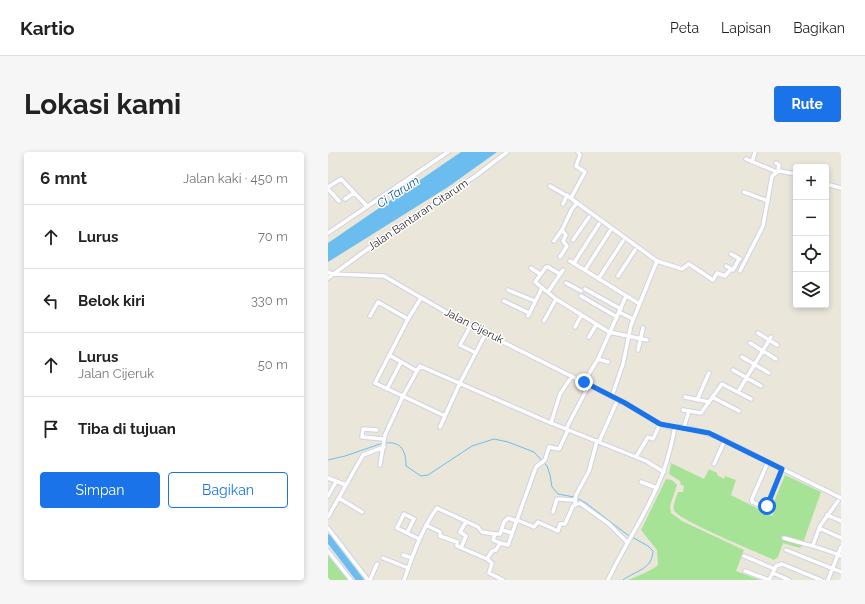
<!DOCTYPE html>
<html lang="id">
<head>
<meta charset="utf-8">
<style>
  :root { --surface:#fff; --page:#f6f6f6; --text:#222; --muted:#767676; --line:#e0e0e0; --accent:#1a73e8 }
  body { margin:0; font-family:Raleway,sans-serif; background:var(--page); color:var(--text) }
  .controls { position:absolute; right:12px; top:12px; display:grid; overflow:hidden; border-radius:4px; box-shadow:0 2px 6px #0003 }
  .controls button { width:36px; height:36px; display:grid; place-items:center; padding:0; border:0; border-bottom:1px solid var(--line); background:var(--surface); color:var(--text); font:20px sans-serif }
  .stop { position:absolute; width:12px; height:12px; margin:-9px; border:3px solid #1a73e8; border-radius:50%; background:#fff }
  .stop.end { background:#1a73e8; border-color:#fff; box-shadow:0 1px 4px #0008 }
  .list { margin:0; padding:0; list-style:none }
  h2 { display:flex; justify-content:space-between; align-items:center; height:52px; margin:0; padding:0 16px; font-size:17px }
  h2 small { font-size:13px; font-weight:400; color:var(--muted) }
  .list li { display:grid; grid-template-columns:26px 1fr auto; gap:12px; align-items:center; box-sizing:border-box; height:64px; padding:0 16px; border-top:1px solid var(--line) }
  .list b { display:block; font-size:15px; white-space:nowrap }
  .list p { margin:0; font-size:13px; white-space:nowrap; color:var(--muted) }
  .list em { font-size:13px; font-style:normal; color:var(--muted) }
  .actions { display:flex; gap:8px; padding:12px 16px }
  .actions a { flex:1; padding:9px 0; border:1px solid var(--accent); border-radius:4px; text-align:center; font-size:14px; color:var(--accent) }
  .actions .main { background:var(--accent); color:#fff }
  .icon { flex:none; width:22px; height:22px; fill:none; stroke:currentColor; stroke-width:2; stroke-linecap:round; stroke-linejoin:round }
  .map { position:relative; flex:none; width:513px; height:428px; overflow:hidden; border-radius:4px }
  header { display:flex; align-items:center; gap:24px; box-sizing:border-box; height:56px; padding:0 20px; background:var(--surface); border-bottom:1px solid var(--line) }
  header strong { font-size:19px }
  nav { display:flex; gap:22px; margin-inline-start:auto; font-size:14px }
  .intro { display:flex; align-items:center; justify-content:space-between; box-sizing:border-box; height:96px; padding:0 24px }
  h1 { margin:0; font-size:28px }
  .button { padding:10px 18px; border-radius:4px; background:var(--accent); color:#fff; font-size:14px; font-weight:700 }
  main { display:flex; gap:24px; padding:0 24px }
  aside { flex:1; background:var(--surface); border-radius:4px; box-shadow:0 2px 6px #0003 }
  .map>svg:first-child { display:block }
</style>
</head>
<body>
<header>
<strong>Kartio</strong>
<nav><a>Peta</a><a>Lapisan</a><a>Bagikan</a></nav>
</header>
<div class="intro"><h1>Lokasi kami</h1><a class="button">Rute</a></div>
<main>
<aside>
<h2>6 mnt<small>Jalan kaki · 450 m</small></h2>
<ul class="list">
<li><svg class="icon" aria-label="ahead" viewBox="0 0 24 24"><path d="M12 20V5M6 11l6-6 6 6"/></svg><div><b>Lurus</b></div><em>70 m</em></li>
<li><svg class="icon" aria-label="left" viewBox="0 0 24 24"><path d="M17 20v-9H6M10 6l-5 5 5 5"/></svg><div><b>Belok kiri</b></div><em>330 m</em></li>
<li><svg class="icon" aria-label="ahead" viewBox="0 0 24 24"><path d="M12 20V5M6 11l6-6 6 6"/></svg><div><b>Lurus</b><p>Jalan Cijeruk</p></div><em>50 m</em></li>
<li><svg class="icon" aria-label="arrive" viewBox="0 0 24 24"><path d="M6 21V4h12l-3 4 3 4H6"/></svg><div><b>Tiba di tujuan</b></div></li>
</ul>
<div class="actions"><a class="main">Simpan</a><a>Bagikan</a></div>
</aside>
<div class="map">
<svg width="513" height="428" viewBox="0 0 513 428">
  <rect width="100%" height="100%" fill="#ebe6da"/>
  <path fill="#a7e396" d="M343,311L376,327L381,317L389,321V323L396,327L397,324L408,328L403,343L444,364L446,360L443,357L457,323L493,340L474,394L472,396L455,391L450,405L446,408C432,401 349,368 346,358C344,354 349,344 350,340H355L356,334L353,333L352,329L341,322Z
    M338,327L344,328L349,333L342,354L343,361L354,369L416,398L408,419L432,428H300C310,424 323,419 330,413L329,398L313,378Z
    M0,404L21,428H0Z"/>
  <path fill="#6cbdef" d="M133,0H169L120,35L0,110V91Z"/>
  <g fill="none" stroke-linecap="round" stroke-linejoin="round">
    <path stroke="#6cbdef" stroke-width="1" d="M58,291C74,289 78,300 78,314L93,324L100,323L144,294L166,287L180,290L206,300L219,314L222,323L224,335L230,342L246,345
      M0,308L17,304L55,291
      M249,346L258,351L301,384
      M295,428C308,418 324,418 325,399L320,394L304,385"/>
    <path stroke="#6cbdef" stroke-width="7" d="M0,386L32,428"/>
    <g stroke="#d0d1e2" stroke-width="5.5">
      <path id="street" d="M418,7L449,20
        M424,10L427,0
        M448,11L451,13L450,19
        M498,32L513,36
        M222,34L241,45L329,109L354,117L361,112L385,128L389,121L397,124L403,117
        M0,35L13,27L39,54
        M0,37L11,49
        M416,40L440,49
        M243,46L257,20L248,14L252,3L250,0
        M17,47L26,41
        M235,52L239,43
        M0,81L120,0
        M245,88L261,65
        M226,89L234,78
        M403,102L412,107
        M232,105L239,94L235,89L238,83L234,78L244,57L249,51
        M242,109L310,151
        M246,111L271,72
        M398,114L405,118L411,107
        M218,115L207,130L228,147L281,180L319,188
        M220,115L232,122
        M203,116L212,122
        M257,118L282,79
        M412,119L435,74L444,24L451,19L468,22
        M0,120L5,122L56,124L135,170L297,251L332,272L342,275H356L388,284L513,346
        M290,124L307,98
        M0,126L48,91L149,23L179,0
        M271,126L295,89
        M238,131L253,139
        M257,137L293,157
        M180,138L207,149
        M220,140L235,118
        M253,144L289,165
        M93,146L80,167L47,231L117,264
        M176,149L201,161
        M291,160L303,166
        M42,164L50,150L80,167
        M200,164L214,136
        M216,169L228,147
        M143,173L132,193L148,201
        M247,175L253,164
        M430,181L449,193
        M261,185L268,173
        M422,191L448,207
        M310,198L315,176
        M414,205L441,221
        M270,207L280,210
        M405,218L433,234
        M89,219L92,214L218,269L318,309L336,320
        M256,230L270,207L298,144
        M59,237L73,210
        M410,240L443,185
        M284,244L295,212L303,173L329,109
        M357,245L381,250
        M384,245L411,259
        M369,248L381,221
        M355,258L361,259
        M223,271L232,242L244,224
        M112,275L131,233L158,181
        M356,275L361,259L373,261L394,232L423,247
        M238,277L261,233
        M49,278L35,277L34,285L56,287
        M271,290L290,247
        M308,305L320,285L325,287L332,272
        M440,310L424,347V350L436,355L439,354L454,317
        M386,312L397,288
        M52,313L57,283L75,244L89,219L61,203
        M0,326L18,333
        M313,330L329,336
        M0,344L8,330
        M11,346L34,360
        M247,351L248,343L261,319L269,289
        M225,360L229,347L247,348
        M499,363L513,369
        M0,365L35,303L56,295
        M189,368L206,375L210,370L230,379L232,372H237L245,354L252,351L281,372L299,390
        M98,373L112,380V384L129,390V394L159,407
        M0,376L40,428
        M491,376L513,386
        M174,378L184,381
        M79,381L86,367L76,362L69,376L91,387
        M456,386C475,392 494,395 513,404
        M172,391L165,388L167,382H172L176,370L180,366L188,369
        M485,393L492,374L510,349
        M133,396L138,384L132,380L138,370
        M458,398L513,420
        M0,399L23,428
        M75,403L84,406
        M416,404L447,417
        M55,406L80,416
        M417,419L441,428L448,414L454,412L493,428
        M445,421L461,428
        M42,428L49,412
        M76,428C85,403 93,378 109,356L150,375L154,380L167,382
        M175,428L161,421L164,411L159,407L164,399L168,398L172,391L180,393L208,315L217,308L221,295L231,297L240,278
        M280,428C295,396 315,367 329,335C338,316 343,296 347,275
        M500,428L513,395"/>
    </g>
    <use href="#street" stroke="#fff" stroke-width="3.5"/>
  </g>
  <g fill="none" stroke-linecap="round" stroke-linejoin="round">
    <path stroke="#1a73e8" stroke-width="5" d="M256,230L297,251L332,272L381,281L454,317L439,354"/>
  </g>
  <g text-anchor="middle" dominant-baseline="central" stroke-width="3" stroke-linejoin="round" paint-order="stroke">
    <g font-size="11" fill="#292929" stroke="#fff">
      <text transform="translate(90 63) rotate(-34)">Jalan Bantaran Citarum</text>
      <text transform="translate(146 174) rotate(27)">Jalan Cijeruk</text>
    </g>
    <g font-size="12" font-style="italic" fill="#0c589a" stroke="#fff">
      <text transform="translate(70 40) rotate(-33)">Ci Tarum</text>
    </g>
  </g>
</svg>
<div class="controls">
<button>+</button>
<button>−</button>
<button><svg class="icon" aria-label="locate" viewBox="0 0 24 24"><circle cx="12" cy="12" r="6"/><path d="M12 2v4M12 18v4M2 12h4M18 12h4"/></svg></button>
<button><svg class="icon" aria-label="layers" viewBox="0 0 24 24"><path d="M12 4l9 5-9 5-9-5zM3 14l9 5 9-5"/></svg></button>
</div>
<div class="stop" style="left:439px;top:354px"></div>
<div class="stop end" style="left:256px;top:230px"></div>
</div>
</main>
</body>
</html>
